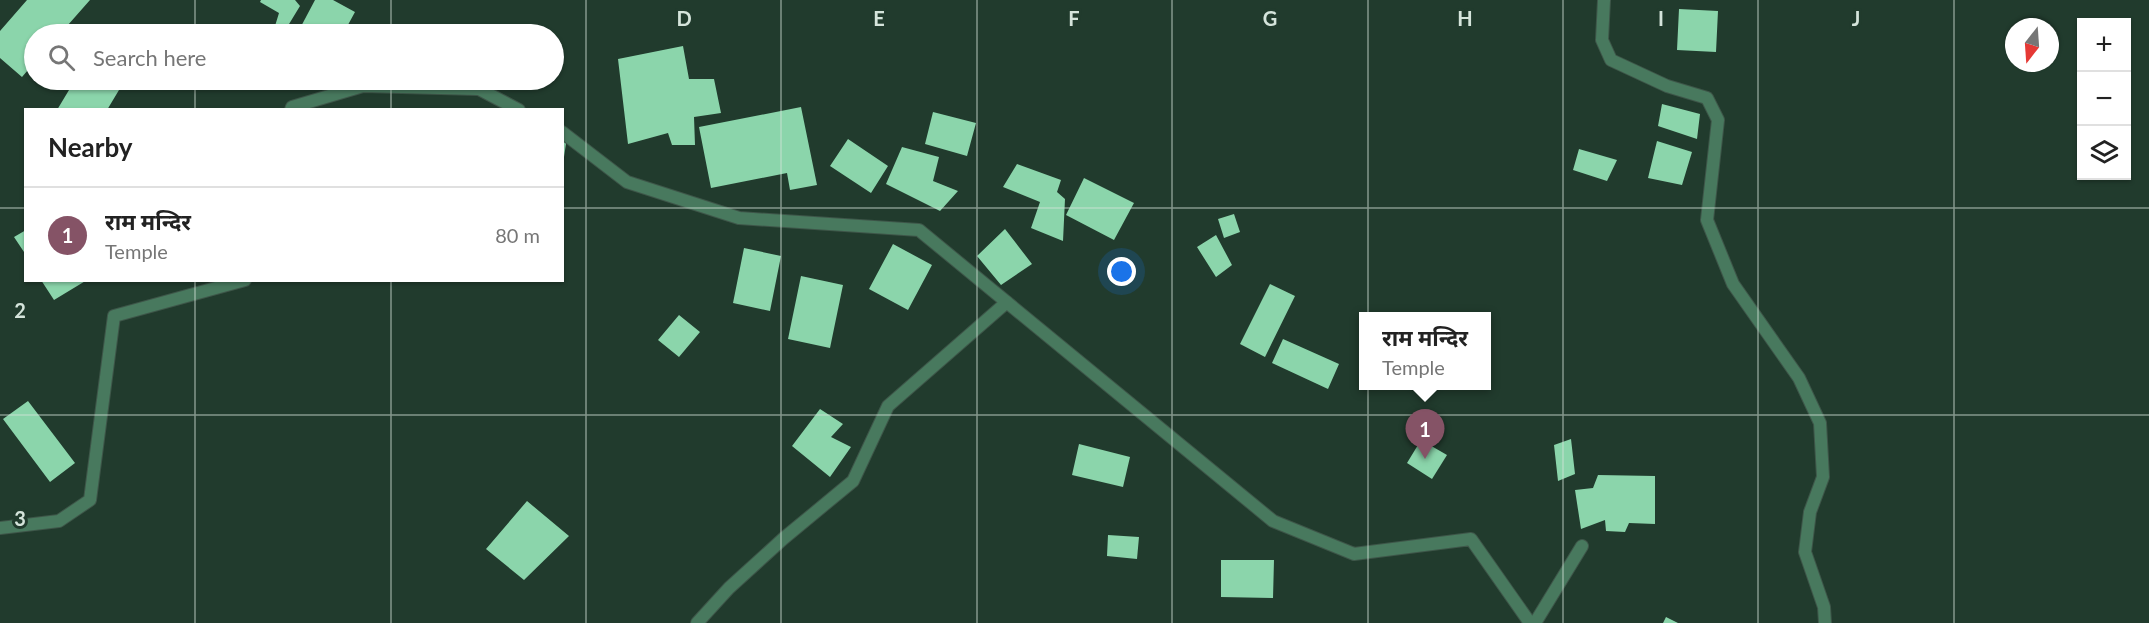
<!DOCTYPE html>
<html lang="en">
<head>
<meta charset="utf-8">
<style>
  :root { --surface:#fff; --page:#f2f2f2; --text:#222; --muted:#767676; --line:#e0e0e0; --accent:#855366 }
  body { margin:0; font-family:Lato,"Noto Sans Devanagari",sans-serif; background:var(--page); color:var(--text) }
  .controls { position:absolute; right:18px; top:18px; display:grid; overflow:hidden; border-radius:0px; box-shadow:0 2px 4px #0004 }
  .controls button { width:54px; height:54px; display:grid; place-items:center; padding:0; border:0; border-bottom:2px solid var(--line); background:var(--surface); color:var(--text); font:30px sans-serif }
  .compass { position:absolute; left:2005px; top:18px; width:54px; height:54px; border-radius:50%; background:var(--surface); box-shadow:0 2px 4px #0004; rotate:197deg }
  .you { position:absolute; left:1122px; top:272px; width:21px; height:21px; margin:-15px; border:4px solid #fff; border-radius:50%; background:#1a73e8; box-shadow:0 0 0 9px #1a73e833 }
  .badge { display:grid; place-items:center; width:39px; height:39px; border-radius:50%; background:var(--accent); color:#fff; font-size:20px; font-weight:700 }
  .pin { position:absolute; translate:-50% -50px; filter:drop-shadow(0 2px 3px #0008) }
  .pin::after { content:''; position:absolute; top:32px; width:21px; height:18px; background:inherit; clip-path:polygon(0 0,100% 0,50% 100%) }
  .popup { position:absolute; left:1359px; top:312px; width:132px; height:78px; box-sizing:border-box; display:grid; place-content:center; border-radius:0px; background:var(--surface); filter:drop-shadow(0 2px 4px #0005); font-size:20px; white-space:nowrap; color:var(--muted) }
  .popup b { font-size:22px; color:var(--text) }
  .popup::after { content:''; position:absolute; left:50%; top:100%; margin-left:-12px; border:12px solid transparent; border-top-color:var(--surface) }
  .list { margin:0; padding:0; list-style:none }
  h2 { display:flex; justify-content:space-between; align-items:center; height:78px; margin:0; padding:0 24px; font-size:26px }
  h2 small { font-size:20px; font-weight:400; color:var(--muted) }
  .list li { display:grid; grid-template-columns:39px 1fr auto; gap:18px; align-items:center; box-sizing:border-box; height:96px; padding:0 24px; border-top:2px solid var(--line) }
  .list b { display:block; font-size:22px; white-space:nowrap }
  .list p { margin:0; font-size:20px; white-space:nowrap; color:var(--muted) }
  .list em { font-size:20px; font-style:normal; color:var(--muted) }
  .icon { flex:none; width:33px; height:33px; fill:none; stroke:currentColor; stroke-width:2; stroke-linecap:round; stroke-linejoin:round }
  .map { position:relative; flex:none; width:2149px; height:623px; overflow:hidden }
  .search { position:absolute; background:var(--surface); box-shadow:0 2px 4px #0004; left:24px; top:24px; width:540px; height:66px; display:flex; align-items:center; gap:15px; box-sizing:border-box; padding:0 21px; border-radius:33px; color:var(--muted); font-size:22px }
  .panel { position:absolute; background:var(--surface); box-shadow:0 2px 4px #0004; left:24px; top:108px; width:540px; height:174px; border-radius:0px }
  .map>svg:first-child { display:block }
</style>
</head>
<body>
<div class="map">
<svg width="2149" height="623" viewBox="0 0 2149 623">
  <rect width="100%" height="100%" fill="#213b2d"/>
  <path fill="#8bd5ab" d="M27,0H90L60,34H34V63L22,77L0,58V31Z
    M261,0H295L300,6L286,29L275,26L279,13L260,2Z
    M315,0H333L355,12L343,34H297Z
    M1679,9L1718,11L1716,52L1677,50Z
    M683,46L689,79H714L721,113L694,117L695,145H672L668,133L628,144L618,59Z
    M75,80H102L119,90L107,110H57Z
    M1662,104L1700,114L1697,139L1658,126Z
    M801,107L817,185L790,190L787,173L711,188L699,127Z
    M933,112L976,123L967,156L925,144Z
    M562,135L567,137L564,157H562Z
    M848,139L888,166L871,193L830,166Z
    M1657,141L1692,152L1682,185L1648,178Z
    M902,147L939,157L933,181L958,191L940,211L886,184Z
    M1579,149L1617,160L1607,181L1573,170Z
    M1017,164L1061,180L1057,192L1065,199L1063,241L1031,228L1040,202L1003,187Z
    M1084,178L1134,203L1114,240L1066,215Z
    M1234,214L1240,232L1224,238L1218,219Z
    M1005,229L1032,264L1001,285L977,256Z
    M26,230V255L14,237Z
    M1216,235L1232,265L1216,277L1197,247Z
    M893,244L932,265L908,310L869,289Z
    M744,248L781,256L770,311L733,303Z
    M801,276L843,285L830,348L788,339Z
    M41,280H87L54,300Z
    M1270,284L1295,296L1265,357L1240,344Z
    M679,315L700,332L679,357L658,340Z
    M1283,339L1339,364L1328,389L1272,363Z
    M28,401L75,463L50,482L3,419Z
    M820,409L843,424L831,437L851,447L830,477L792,446Z
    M1571,439L1575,474L1558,481L1554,445Z
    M1421,440L1447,455L1432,479L1407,463Z
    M1079,444L1130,457L1123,487L1072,475Z
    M1598,475L1655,476V524L1629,523L1625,532L1606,531L1605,520L1581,529L1575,490L1593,488Z
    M527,501L569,536L524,580L486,549Z
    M1108,535L1139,537L1137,559L1107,556Z
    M1221,560H1274L1273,598L1221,597Z
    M1666,617L1678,623H1663Z"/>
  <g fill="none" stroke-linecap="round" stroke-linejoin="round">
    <g stroke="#3e5649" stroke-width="14">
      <path id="street" d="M1604,0L1602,40L1611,60L1667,86L1707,98L1718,120L1707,220L1733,284L1799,378L1820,423L1823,477L1810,512L1805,552L1824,607L1825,623
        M291,110L292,107L363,86L479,89L519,110
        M562,132L627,182L739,218L919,230L1273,521L1354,554L1471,539L1530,623
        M0,528L59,521L90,500L114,316L245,280
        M697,623L729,588L784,538L853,481L888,406L1007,302
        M1535,623L1582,546"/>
    </g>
    <use href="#street" stroke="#48795e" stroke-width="12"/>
  </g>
  <path fill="none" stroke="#d5e4db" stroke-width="1.5" stroke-opacity="0.55" d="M195,0V34M391,0V34M586,0V623M781,0V623M977,0V623M1172,0V623M1368,0V623M1563,0V623M1758,0V623M1954,0V623M195,80V110M391,80V110M0,208H26M562,208H2149M195,280V623M391,280V623M0,415H2149"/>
  <g font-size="20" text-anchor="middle" font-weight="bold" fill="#d5e4db" stroke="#213b2d" stroke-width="6" stroke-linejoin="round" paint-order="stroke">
    <text x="684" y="26">D</text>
    <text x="879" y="26">E</text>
    <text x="1074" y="26">F</text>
    <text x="1270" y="26">G</text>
    <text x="1465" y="26">H</text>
    <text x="1661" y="26">I</text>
    <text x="1856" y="26">J</text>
    <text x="20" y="318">2</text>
    <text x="20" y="526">3</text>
  </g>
</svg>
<div class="controls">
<button>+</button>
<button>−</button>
<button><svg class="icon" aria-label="layers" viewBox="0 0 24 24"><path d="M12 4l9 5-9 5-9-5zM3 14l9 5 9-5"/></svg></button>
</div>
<svg class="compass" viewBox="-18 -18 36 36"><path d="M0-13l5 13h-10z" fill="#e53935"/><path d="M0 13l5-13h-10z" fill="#767676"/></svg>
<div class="you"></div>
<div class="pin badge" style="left:1425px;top:459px">1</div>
<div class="popup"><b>राम मन्दिर</b>Temple</div>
<div class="search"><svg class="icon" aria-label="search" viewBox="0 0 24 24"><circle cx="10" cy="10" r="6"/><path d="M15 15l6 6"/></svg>Search here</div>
<section class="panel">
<h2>Nearby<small></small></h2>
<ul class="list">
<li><span class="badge">1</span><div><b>राम मन्दिर</b><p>Temple</p></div><em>80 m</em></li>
</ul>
</section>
</div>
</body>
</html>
